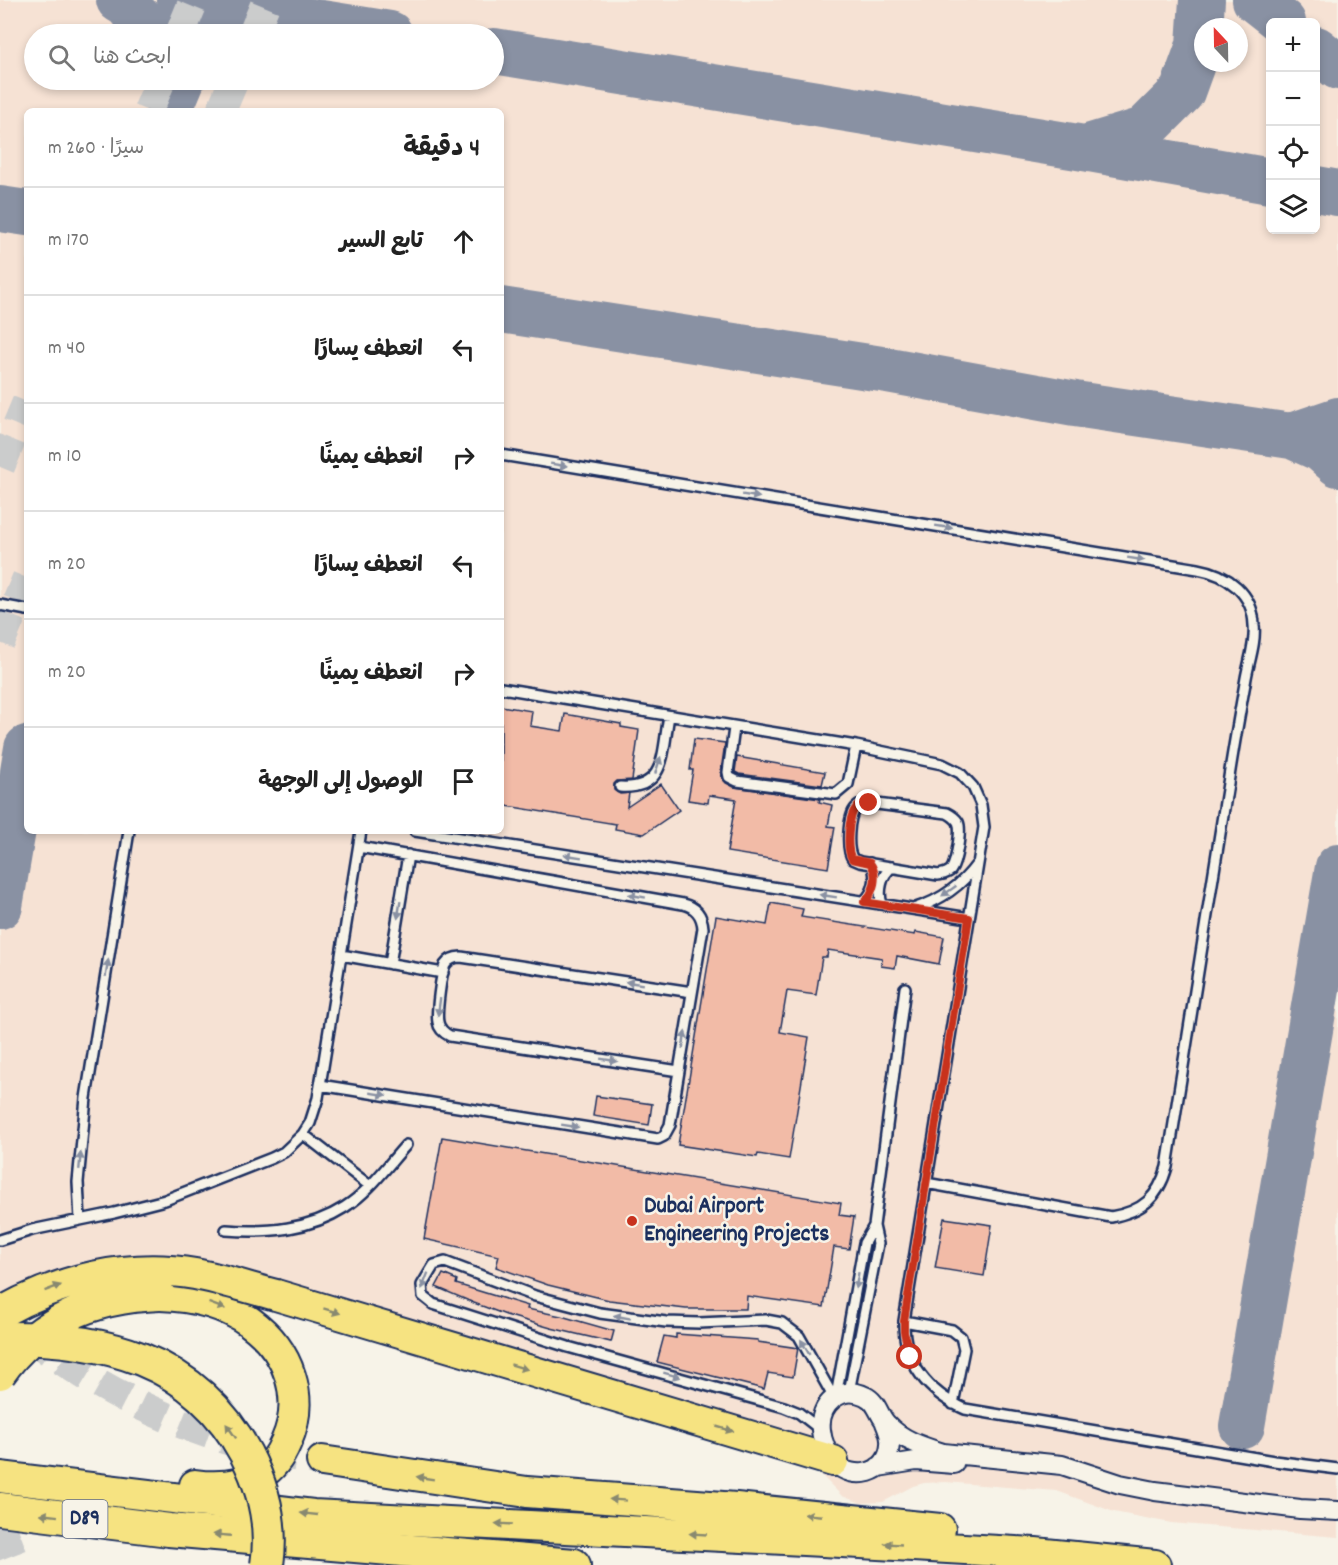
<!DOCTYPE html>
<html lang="ar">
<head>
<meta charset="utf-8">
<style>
  :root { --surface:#fff; --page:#f6f6f6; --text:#222; --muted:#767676; --line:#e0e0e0 }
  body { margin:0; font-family:Dekko,"Playpen Sans Arabic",sans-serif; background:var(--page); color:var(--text); direction:rtl }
  .controls { position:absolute; right:18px; top:18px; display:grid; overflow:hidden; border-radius:9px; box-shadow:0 3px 9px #0003 }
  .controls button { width:54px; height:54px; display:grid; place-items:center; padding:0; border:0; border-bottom:2px solid var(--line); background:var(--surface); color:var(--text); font:30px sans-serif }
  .compass { position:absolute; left:1194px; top:18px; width:54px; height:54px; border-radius:50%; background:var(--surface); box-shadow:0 3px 9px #0003; rotate:338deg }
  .stop { position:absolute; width:18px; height:18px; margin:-14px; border:4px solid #c8321e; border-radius:50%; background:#fff }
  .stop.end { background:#c8321e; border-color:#fff; box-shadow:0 2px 6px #0008 }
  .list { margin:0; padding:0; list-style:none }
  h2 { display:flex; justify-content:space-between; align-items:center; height:78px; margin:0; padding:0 24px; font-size:26px }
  h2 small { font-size:20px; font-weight:400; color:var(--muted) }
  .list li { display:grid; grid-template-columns:39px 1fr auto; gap:18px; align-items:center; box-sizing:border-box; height:108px; padding:0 24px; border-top:2px solid var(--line) }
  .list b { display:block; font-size:22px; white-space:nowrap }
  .list em { font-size:20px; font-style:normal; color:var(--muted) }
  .icon { flex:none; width:33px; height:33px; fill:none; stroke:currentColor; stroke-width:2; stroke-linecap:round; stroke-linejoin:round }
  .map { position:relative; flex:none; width:1338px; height:1565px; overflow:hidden; direction:ltr }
  .search { position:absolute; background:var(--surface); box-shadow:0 3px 9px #0003; left:24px; top:24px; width:480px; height:66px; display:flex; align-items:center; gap:15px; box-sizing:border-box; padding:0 21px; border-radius:33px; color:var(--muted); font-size:22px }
  .panel { position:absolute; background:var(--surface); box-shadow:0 3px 9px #0003; left:24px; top:108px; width:480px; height:726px; border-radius:9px; direction:rtl }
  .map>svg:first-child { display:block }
</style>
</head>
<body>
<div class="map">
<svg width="1338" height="1565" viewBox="0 0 1338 1565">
  <rect width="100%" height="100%" fill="#f7f3e8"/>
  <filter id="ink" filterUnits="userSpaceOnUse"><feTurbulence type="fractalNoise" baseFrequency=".0167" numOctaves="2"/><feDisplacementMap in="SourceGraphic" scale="12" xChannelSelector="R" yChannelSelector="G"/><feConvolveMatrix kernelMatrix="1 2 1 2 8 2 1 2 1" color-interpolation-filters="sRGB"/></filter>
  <g filter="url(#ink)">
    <path fill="#f6e2d4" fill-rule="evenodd" d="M0,0H1338V1537L1171,1523L1114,1512L1057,1491L945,1482L924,1483L913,1486L883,1502L861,1503L842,1496L820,1474L809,1467L486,1371L449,1365L241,1300L0,1296ZM1270,22H1316V230H1270ZM1203,27H1239V63H1203ZM34,34H494V80H34ZM27,111H501V831H27Z"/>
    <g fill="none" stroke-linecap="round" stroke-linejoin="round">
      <path stroke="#8991a3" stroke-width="46" d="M119,0L126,4L153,34
        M179,0L390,34
        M1255,0L1283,22
        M1316,49L1338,67
        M494,51L1084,148L1270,181
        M169,111L182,80
        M1088,147L1144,130L1182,92L1199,45L1202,0
        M1316,189L1338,193
        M0,209L27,213
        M501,310L888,370L1075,404L1291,436L1338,420
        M1290,435L1321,449L1338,464
        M0,906L27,748
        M1242,1426L1338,867"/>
    </g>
    <path fill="#f2bba7" stroke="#1b2f5e" stroke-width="1.5" d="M501,706L532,711L530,726L562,731L565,714L621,724V727L639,730L632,780L617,781L614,784V790L620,794L629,793L627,807L661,784L679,810L644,834L615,829L616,824L501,805Z
      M694,739L725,743L721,771L722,778L726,783L734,787L820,799L819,802L832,805L828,826L835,827L828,868L727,852L736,799L709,795L708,803L688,800L693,770H690Z
      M737,757L825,772L822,785L739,774L735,772Z
      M771,903L803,909L801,917L915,935L916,932L944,937L939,964L897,956L895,968L881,966L882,958L828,950L827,957H822L816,995L787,991L780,1032L809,1037L789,1159L758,1154L757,1157L678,1145L716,916L767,925Z
      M596,1096L652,1104L649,1125L593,1116Z
      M442,1137L841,1203L839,1215L854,1217L849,1249L834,1247L824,1307L747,1296L746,1309H686L609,1300L548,1285L496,1267L499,1256L424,1239Z
      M944,1218L992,1225L984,1276L935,1268Z
      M443,1274L457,1280L456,1284L528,1306L527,1309L561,1316L614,1331L611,1342L551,1328L506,1315L474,1303L436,1287Z
      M676,1334L758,1340V1342L798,1348L793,1377L768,1373L764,1389L657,1362L664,1336L676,1338Z"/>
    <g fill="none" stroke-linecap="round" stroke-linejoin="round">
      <path stroke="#cbcccc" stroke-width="30" stroke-dasharray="30 15" stroke-linecap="butt" d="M180,34L194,0
        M253,34L267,0
        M148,111L161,80
        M221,111L234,80
        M0,467L27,402
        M0,643L27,578
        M26,1333C91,1387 181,1430 263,1450C283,1455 303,1457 322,1461"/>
      <path stroke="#cbcccc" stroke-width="32" stroke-dasharray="32 16" stroke-linecap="butt" d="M0,1526L15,1565"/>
      <g stroke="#1b2f5e" stroke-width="14">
        <path id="service" d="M501,455L1198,569C1227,574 1253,593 1254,625C1256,642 1249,661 1246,678C1240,711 1234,744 1229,777C1208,907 1188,1037 1167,1167C1158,1198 1143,1211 1111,1217L926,1183
          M0,605L27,610
          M501,688L856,746L942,764L960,773L973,787L981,805L984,827L904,1321C903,1363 929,1393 965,1409L1274,1461L1338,1469
          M734,728L728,772L729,777L737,781L836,794L848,784L856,746
          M620,787C667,790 662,752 669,716
          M869,803L947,813C951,815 955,817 958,822C962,830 956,863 951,870C947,874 943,874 938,875L860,862L853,859C846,850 848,816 856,808C860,804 864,803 869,803Z
          M415,831L969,918
          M864,901C874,893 879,874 870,863
          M882,904C878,892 881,875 892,867
          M916,908C941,900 961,886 977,864
          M341,955L443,973
          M390,964L408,855
          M679,1071L450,1036C444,1033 439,1029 438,1022C436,1013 441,974 445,965C449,959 454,957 461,957L692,992
          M320,1085L658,1139L664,1136L670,1125L703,928C702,915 696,907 683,904L359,847
          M303,1134L370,1186
          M80,1220L78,1182L86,1098L129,831
          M226,1230C267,1233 309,1230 345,1207C369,1192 387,1166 406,1145
          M0,1240L32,1230L114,1213L165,1200L272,1158L284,1152L303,1134L310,1123L318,1098L361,831
          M904,1321L952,1330L961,1337L964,1349L953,1404
          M849,1392L878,1244L874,1226L905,988
          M836,1396L864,1243L874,1226
          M821,1430L799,1413L784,1407L568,1347L433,1304L423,1296L422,1285L434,1265L445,1262L535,1296L600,1313L666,1322L699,1323L766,1320L782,1323L799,1336L834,1398"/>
      </g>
      <g stroke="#1b2f5e" stroke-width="22">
        <path id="minor" d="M885,1423C888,1430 891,1438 890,1445C888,1474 853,1482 835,1463C828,1454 822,1441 821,1430C818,1405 841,1384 865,1396C878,1402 878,1415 887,1424C901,1440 924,1447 943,1453L1062,1465L1120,1484L1155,1491L1300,1509L1338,1511
          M878,1467L916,1461L954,1464"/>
      </g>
      <g stroke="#1b2f5e" stroke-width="34">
        <path id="primary" d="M160,1295C192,1296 224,1303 250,1322C289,1350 306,1398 286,1442C281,1454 273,1467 261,1474C242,1486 217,1488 195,1485
          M276,1295L833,1461
          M322,1461L527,1492L736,1508L940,1529
          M0,1477L313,1515L861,1543L1035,1553L1155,1565"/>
      </g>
      <g stroke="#1b2f5e" stroke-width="36">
        <path id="trunk" d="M0,1509L169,1530L574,1565"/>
      </g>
      <use href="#service" stroke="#f7f3e8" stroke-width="9"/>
      <use href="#minor" stroke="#f7f3e8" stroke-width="18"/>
      <use href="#primary" stroke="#f6e381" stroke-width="30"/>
      <use href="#trunk" stroke="#f6e381" stroke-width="32"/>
      <g stroke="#1b2f5e" stroke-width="34" stroke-linecap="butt">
        <path id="primary-bridge" d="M0,1313C59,1280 127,1262 195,1274C222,1279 249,1288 276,1295
          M0,1374C38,1320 96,1297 160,1295"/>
      </g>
      <g stroke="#1b2f5e" stroke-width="36" stroke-linecap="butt">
        <path id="trunk-bridge" d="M0,1338C102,1337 194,1357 246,1454C264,1489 273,1526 267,1565"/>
      </g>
      <use href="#primary-bridge" stroke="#f6e381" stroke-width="30"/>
      <use href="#trunk-bridge" stroke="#f6e381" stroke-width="32"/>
    </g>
    <defs><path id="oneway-solid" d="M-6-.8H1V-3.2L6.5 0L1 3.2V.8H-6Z" transform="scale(1.5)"/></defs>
    <g fill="#8991a3">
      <use href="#oneway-solid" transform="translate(559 465) rotate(9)"/>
      <use href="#oneway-solid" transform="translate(751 496) rotate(9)"/>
      <use href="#oneway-solid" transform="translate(944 527) rotate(9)"/>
      <use href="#oneway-solid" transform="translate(1136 559) rotate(9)"/>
      <use href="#oneway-solid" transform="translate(658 765) rotate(-72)"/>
      <use href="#oneway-solid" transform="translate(573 856) rotate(-171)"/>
      <use href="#oneway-solid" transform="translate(949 891) rotate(145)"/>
      <use href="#oneway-solid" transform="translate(637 896) rotate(-170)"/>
      <use href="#oneway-solid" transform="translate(828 896) rotate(-171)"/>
      <use href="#oneway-solid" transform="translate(399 910) rotate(99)"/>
      <use href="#oneway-solid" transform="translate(107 968) rotate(-81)"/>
      <use href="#oneway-solid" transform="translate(634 983) rotate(-171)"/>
      <use href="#oneway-solid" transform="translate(439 1007) rotate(98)"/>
      <use href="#oneway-solid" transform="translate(684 1040) rotate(-81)"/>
      <use href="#oneway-solid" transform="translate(609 1060) rotate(9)"/>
      <use href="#oneway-solid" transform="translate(378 1094) rotate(9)"/>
      <use href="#oneway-solid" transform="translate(570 1126) rotate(9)"/>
      <use href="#oneway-solid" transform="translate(80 1161) rotate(-85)"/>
      <use href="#oneway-solid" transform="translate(425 1281) rotate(111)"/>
      <use href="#oneway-solid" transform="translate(857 1281) rotate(100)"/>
      <use href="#oneway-solid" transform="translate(622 1317) rotate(-170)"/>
      <use href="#oneway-solid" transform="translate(805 1347) rotate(-120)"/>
      <use href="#oneway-solid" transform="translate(672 1375) rotate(15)"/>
    </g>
    <g fill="#888970">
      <use href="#oneway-solid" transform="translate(53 1288) rotate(-20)"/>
      <use href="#oneway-solid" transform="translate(217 1306) rotate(20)"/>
      <use href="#oneway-solid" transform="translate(332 1311) rotate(17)"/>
      <use href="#oneway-solid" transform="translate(519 1367) rotate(17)"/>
      <use href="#oneway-solid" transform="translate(725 1429) rotate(16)"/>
      <use href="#oneway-solid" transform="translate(231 1431) rotate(-125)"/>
      <use href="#oneway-solid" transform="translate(425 1478) rotate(-171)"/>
      <use href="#oneway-solid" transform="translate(618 1500) rotate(-176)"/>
      <use href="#oneway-solid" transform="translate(309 1514) rotate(-174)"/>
      <use href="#oneway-solid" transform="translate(49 1515) rotate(-173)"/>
      <use href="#oneway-solid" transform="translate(813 1515) rotate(-175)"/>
      <use href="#oneway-solid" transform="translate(504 1524) rotate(-177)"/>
      <use href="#oneway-solid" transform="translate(698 1534) rotate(-177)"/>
      <use href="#oneway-solid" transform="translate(222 1535) rotate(-175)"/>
      <use href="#oneway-solid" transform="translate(893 1544) rotate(-177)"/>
    </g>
  </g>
  <g fill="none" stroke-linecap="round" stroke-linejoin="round" filter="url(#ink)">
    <path stroke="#c8321e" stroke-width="8" d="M869,803C864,803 860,804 856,808C848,816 846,850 852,859L870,863C879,875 874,893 864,902L969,918L904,1321V1332L910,1357"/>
  </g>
  <circle fill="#c8321e" stroke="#f7f3e8" stroke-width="2" cx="632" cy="1221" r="6"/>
  <g text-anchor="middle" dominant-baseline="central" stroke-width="5" stroke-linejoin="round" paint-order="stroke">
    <rect fill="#f7f3e8" stroke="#5d6a87" stroke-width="1.5" x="62.5" y="1500" width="45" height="38" rx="4.5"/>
    <g font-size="22" font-weight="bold" fill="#1b2f5e">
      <text x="85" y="1519">D89</text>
    </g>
    <g font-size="24" font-weight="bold" fill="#1b2f5e" stroke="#f7f3e8" text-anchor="start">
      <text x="644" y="1207">Dubai Airport<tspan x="644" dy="28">Engineering Projects</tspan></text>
    </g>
  </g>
</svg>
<div class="controls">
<button>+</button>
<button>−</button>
<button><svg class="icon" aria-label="locate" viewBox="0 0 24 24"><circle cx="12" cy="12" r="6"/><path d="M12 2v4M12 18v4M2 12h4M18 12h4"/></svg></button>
<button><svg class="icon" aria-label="layers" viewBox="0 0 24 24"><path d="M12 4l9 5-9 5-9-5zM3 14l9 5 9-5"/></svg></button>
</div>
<svg class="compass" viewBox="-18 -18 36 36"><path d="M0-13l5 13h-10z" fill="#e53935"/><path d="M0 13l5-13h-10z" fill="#767676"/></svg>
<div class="stop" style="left:910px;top:1357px"></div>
<div class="stop end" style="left:869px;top:803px"></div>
<div class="search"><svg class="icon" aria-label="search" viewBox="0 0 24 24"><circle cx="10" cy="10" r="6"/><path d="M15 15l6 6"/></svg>ابحث هنا</div>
<section class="panel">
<h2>4 دقيقة<small>سيرًا · 260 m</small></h2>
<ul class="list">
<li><svg class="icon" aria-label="ahead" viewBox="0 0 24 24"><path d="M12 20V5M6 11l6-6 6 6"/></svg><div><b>تابع السير</b></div><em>170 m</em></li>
<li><svg class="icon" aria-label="left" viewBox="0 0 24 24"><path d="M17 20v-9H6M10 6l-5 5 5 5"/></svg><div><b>انعطف يسارًا</b></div><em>40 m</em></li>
<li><svg class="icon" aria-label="right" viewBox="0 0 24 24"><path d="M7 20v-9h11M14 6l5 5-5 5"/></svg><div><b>انعطف يمينًا</b></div><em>10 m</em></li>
<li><svg class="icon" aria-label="left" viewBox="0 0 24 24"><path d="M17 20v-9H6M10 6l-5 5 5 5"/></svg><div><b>انعطف يسارًا</b></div><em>20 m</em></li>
<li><svg class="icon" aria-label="right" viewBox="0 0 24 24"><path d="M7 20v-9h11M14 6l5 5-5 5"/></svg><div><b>انعطف يمينًا</b></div><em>20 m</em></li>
<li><svg class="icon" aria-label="arrive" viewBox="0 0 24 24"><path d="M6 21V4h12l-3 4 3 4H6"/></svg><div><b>الوصول إلى الوجهة</b></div></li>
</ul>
</section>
</div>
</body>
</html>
